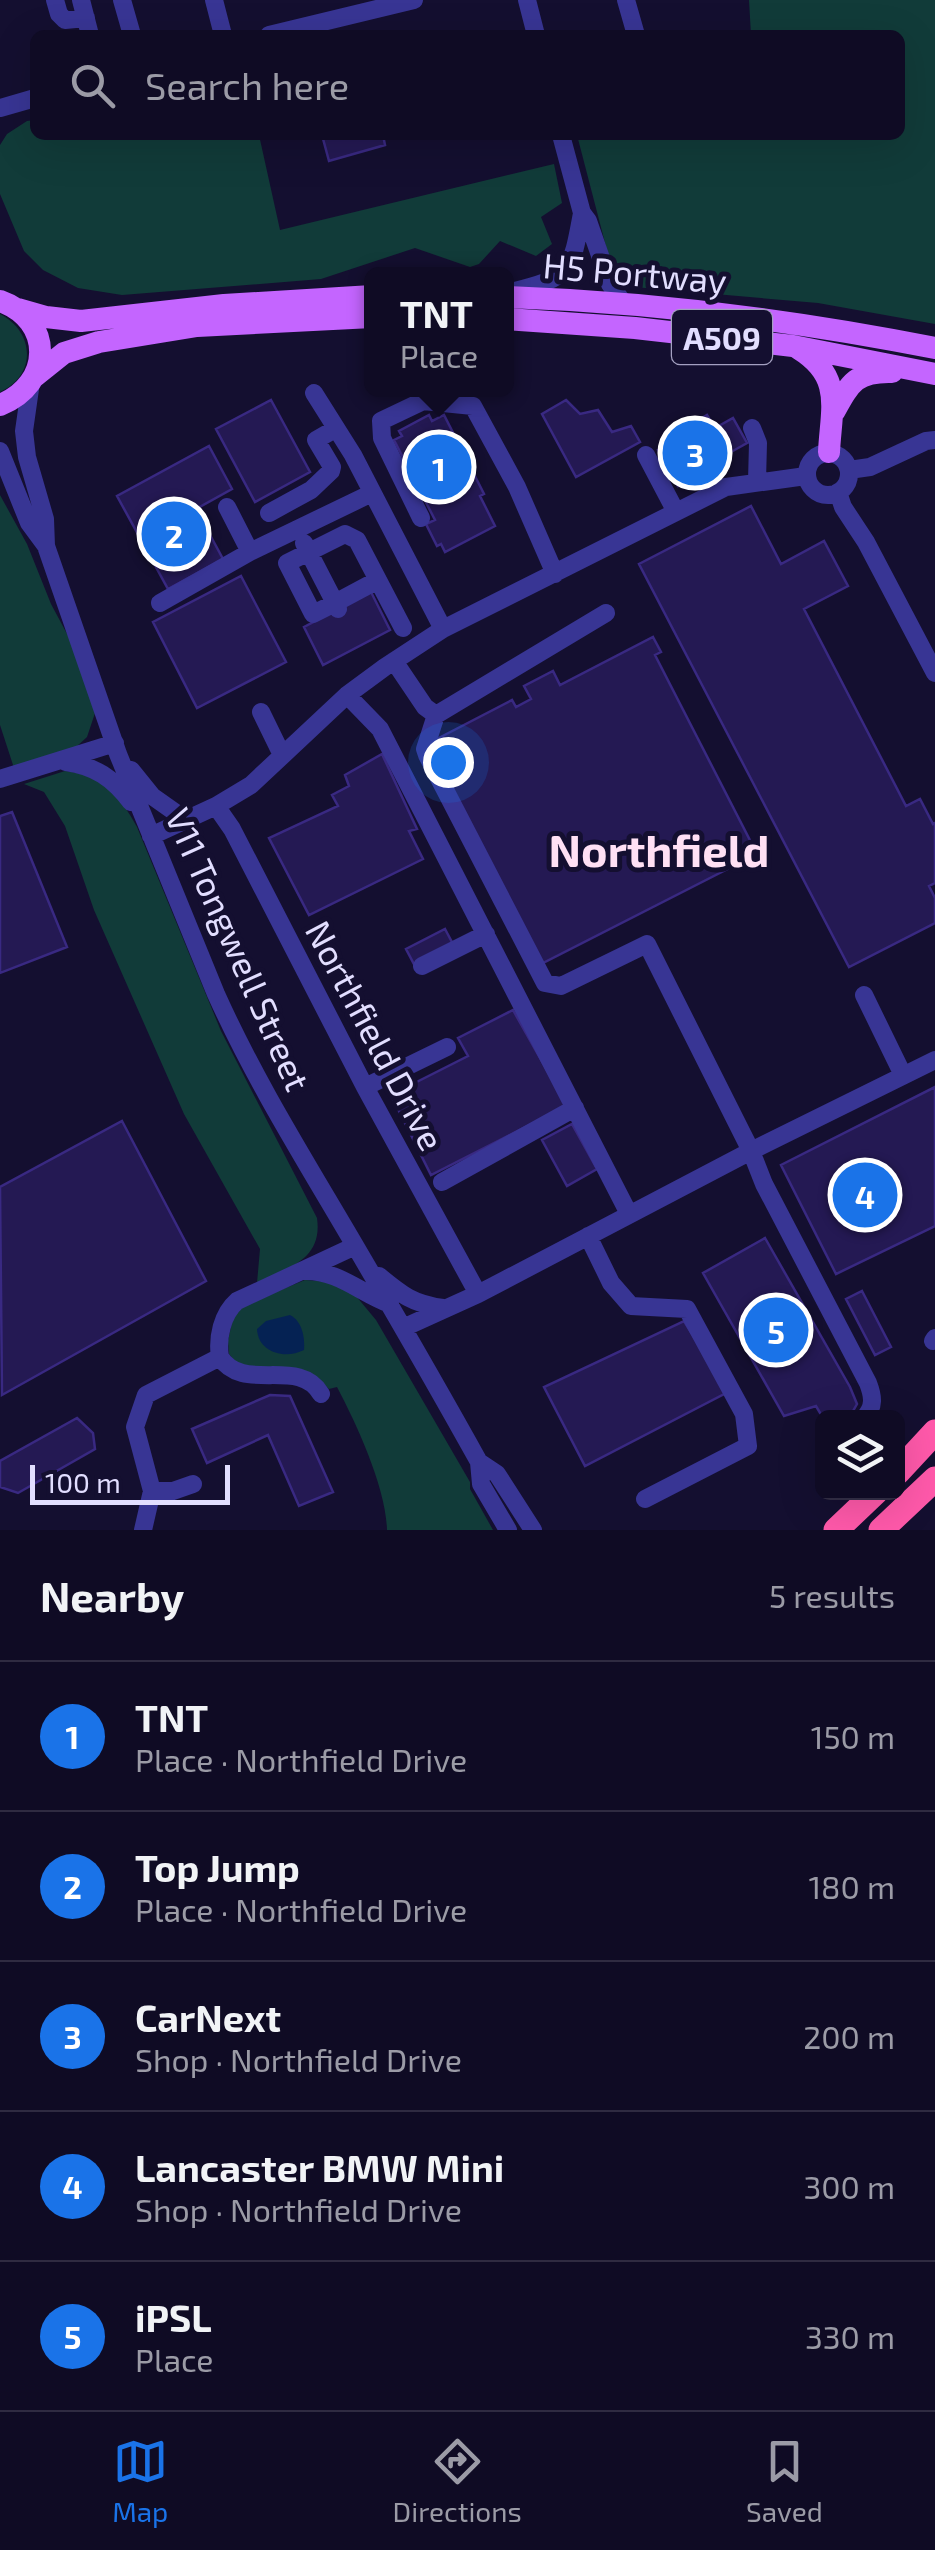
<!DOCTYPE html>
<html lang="en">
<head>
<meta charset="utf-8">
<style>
  :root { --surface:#0f0b24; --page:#1d1931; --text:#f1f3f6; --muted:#9b9ba6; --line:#2f2b41; --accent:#1a73e8 }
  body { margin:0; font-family:"Exo 2",sans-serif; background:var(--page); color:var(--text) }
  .controls { position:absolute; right:30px; bottom:30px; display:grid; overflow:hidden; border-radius:15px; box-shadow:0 10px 40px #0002 }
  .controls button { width:90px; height:90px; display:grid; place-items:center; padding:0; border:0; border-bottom:2px solid var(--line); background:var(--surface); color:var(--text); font:50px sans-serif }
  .scale { position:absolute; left:30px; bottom:25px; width:200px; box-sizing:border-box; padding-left:10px; border:5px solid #e2deff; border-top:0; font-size:28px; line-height:35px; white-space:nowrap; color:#e2deff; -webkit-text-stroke:8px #140f30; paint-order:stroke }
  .you { position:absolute; left:448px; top:762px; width:35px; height:35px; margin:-25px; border:8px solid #fff; border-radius:50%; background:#1a73e8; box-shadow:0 0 0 15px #1a73e833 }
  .badge { display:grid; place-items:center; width:65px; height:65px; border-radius:50%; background:var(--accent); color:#fff; font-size:32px; font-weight:700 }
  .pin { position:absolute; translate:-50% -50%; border:5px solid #fff; box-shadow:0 2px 10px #0006 }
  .popup { position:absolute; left:364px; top:267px; width:150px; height:130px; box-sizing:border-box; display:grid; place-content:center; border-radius:15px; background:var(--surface); filter:drop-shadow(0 2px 8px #0005); font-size:32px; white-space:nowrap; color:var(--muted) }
  .popup b { font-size:38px; color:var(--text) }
  .popup::after { content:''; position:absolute; left:50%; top:100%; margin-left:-20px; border:20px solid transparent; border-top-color:var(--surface) }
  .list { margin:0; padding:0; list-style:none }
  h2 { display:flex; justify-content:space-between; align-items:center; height:130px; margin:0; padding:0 40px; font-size:42px }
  h2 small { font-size:32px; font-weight:400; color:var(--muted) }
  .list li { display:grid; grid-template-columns:65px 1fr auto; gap:30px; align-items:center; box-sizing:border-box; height:150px; padding:0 40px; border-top:2px solid var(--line) }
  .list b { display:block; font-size:38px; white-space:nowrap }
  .list p { margin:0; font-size:32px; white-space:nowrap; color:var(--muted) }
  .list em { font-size:32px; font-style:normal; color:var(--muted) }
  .icon { flex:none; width:55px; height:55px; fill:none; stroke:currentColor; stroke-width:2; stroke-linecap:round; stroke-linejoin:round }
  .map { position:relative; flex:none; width:935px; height:1530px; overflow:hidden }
  .search { position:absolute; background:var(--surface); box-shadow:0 10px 40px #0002; left:30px; right:30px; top:30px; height:110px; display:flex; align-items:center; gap:25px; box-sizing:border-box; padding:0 35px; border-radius:15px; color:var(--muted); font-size:38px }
  .sheet { height:880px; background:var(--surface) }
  nav { display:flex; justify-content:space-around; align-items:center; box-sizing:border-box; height:140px; border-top:2px solid var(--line); background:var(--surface); font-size:28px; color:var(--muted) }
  nav a { display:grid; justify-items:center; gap:5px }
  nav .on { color:var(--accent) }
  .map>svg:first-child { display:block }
</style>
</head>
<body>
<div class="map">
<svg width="935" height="1530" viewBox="0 0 935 1530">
  <rect width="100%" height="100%" fill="#140f30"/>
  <path fill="#113b39" d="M749,0H935V324L818,303L634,287L619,278L610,262L577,135H900V35H751Z
    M35,120V135H259L280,230L554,164L562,203L541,217L552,244L536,256L500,241L479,264L470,267L415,248L321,279L122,295L78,288L43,270L24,251L0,194V145L7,134L27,121Z
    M0,314C35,332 37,375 0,392Z
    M0,495L27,544L51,604L73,645L95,713L87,737L74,749L14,768L0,725Z
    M65,771C103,775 120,796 137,827L221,1031L317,1218C323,1260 288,1268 257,1283L260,1249L184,1114L94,910L65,826L44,792L24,784Z
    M305,1280L330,1282L356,1296L376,1320L470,1482V1489L493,1530H387C386,1488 357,1425 337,1387L329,1389L320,1381L239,1366L229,1354L228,1341L233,1317L242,1306Z"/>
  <path fill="#052253" d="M290,1315C302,1321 305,1337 304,1350C284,1360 258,1352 257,1329L266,1321Z"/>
  <path fill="#241953" stroke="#392982" stroke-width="2.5" d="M322,135H383L385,145L329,161Z
    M271,400L310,472L255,502L216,429Z
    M566,400L580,414L598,410L612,432L631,426L640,442L576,477L542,414Z
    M429,415L432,421L444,415L484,494L480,496L495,526L445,552L441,544L437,546L426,524L435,520L394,440L402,436L399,431Z
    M707,415L715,428L733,418L747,443L722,457L723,461L678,486L658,450L685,435L682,430Z
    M209,446L232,489L196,509L223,559L168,589L117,496Z
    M751,506L781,564L824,541L848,586L804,609L906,806L920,799L933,824L935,823V883L929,886L935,898V923L849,967L639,564Z
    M241,576L286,662L197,708L153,622Z
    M371,592L390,630L323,665L304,627Z
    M653,637L661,652L655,655L757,854L537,966L437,771L448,765L435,740L512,700L516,707L531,699L524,686L553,671L560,685Z
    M382,754L417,829L409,831L423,859L309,915L269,838L338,806L332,795L349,786L345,775Z
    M12,812L67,947L0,973V816Z
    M445,929L454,946L415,966L406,949Z
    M513,1010L567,1106L431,1175L391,1095L468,1056L458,1038Z
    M935,1087V1226L836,1274L781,1165Z
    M122,1121L206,1281L2,1395L0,1187Z
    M572,1124L597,1169L567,1186L542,1140Z
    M765,1238L850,1387L857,1404L849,1418H823L816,1406L784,1416L703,1273Z
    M862,1291L891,1347L875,1355L846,1299Z
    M684,1321L728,1392L585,1466L544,1387Z
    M270,1395L290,1396L333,1492L299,1506L268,1435L207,1463L192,1429Z
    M77,1418L93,1433L95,1449L18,1493L0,1487V1461Z"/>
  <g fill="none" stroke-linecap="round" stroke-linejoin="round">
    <path stroke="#383594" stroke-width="18" d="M55,0L59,14L65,20L86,18
      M81,0L90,35
      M122,0L132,35
      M214,0L223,35
      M527,0L536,35
      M626,0L636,35
      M269,35L414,0
      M0,108L35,98
      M561,135L582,213L588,221L610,284L624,304
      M511,292C571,277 571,273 582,213
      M31,382L24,431L27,457L45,519L46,546L118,754L216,994C256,1083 308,1165 357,1249C398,1319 439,1390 479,1462L481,1484L508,1530
      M314,393L353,455L443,629
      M752,428L758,443L757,481
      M0,451L29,523L46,546
      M807 474a21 21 0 1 1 42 0a21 21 0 1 1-42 0Z
      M646,455L676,512
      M849,470L870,467L926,441L935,440
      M838,492L843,507L866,542L935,673
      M227,507L250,552L372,493
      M269,513L311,490L331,471L332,467L316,440L335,429
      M421,518L382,438L381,421L423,401L473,406L517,487L555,574
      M304,543L335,603L378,580
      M160,603L250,552
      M338,609L335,603L313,614L287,563L345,534L357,540L403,628
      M606,613L436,715L425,749L427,755L545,983L561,986L647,944L751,1151L764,1184L868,1383C873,1396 875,1407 864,1418
      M394,661L425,707L436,715
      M347,695L380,729L629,1214
      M261,712L282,755
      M66,762C95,766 113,778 131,802
      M131,770L152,796L186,820
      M0,779L115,743
      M216,806L232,829L365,1087L478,1294
      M151,836L216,806L251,785L347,695L385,667L443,629L726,487L806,476
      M422,966L486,934
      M864,995L903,1075
      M365,1087L447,1047
      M442,1182L575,1108
      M588,1236L611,1283L631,1306L687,1309L744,1414L748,1446L645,1499
      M304,1271C338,1270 360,1293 390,1304
      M379,1276C402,1295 413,1304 443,1308
      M403,1328L478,1294L751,1151L935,1060
      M933,1341L935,1338
      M220,1357C243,1394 299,1356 321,1394
      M479,1462L497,1474L533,1530
      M152,1491H173L193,1484
      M143,1530L152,1491L135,1427L146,1395L220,1357C217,1338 222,1314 237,1301L355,1246"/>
    <path stroke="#c465ff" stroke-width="22" d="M506,297C650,302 794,320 935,348
      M0,301C54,320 53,384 0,405
      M18,309L46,317L81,321L224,305L372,296
      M506,319L635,328L793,346L935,374
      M799,349C844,377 831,409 829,452
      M34,377L64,353L99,342L197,326L372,317
      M834,412C850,383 856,371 892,372"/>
    <path stroke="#ff59aa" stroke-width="25" d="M898,1472L935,1432
      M836,1530L876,1492
      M881,1530L935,1479"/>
  </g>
  <g text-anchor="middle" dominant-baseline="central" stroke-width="10" stroke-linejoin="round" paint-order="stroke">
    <rect fill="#140f30" stroke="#a4a0c1" stroke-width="2.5" x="672" y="310" width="100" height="54" rx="8"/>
    <g font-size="32" font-weight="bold" fill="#e2deff">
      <text x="722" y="337">A509</text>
    </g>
    <g font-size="35" fill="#e2deff" stroke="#140f30">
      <text transform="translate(635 272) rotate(5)">H5 Portway</text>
      <text transform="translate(239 949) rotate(66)">V11 Tongwell Street</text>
      <text transform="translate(376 1035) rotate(62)">Northfield Drive</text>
    </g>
    <g font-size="45" font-weight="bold" fill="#ffe0f4" stroke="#140f30">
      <text x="659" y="849">Northfield</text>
    </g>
  </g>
</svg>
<div class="controls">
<button><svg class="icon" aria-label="layers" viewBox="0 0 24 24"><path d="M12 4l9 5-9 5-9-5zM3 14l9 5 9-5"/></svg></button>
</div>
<div class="scale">100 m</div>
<div class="you"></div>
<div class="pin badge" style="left:439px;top:467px">1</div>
<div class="popup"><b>TNT</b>Place</div>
<div class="pin badge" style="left:174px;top:534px">2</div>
<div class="pin badge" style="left:695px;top:453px">3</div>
<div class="pin badge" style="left:865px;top:1195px">4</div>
<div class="pin badge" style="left:776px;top:1330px">5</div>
<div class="search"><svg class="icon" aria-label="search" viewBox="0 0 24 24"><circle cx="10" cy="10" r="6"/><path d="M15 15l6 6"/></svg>Search here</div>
</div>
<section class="sheet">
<h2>Nearby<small>5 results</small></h2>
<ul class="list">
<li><span class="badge">1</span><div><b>TNT</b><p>Place · Northfield Drive</p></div><em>150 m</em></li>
<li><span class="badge">2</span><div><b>Top Jump</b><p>Place · Northfield Drive</p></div><em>180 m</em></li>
<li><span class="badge">3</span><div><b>CarNext</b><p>Shop · Northfield Drive</p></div><em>200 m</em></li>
<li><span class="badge">4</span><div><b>Lancaster BMW Mini</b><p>Shop · Northfield Drive</p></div><em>300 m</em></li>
<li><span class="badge">5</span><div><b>iPSL</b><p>Place</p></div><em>330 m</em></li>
</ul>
</section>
<nav>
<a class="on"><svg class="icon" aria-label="map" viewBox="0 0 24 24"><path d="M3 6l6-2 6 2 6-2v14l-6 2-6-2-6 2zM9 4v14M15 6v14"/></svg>Map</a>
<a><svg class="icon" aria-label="directions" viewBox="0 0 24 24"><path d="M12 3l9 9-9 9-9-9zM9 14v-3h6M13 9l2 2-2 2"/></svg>Directions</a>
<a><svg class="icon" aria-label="saved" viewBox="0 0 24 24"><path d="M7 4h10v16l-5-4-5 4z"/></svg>Saved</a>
</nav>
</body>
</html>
